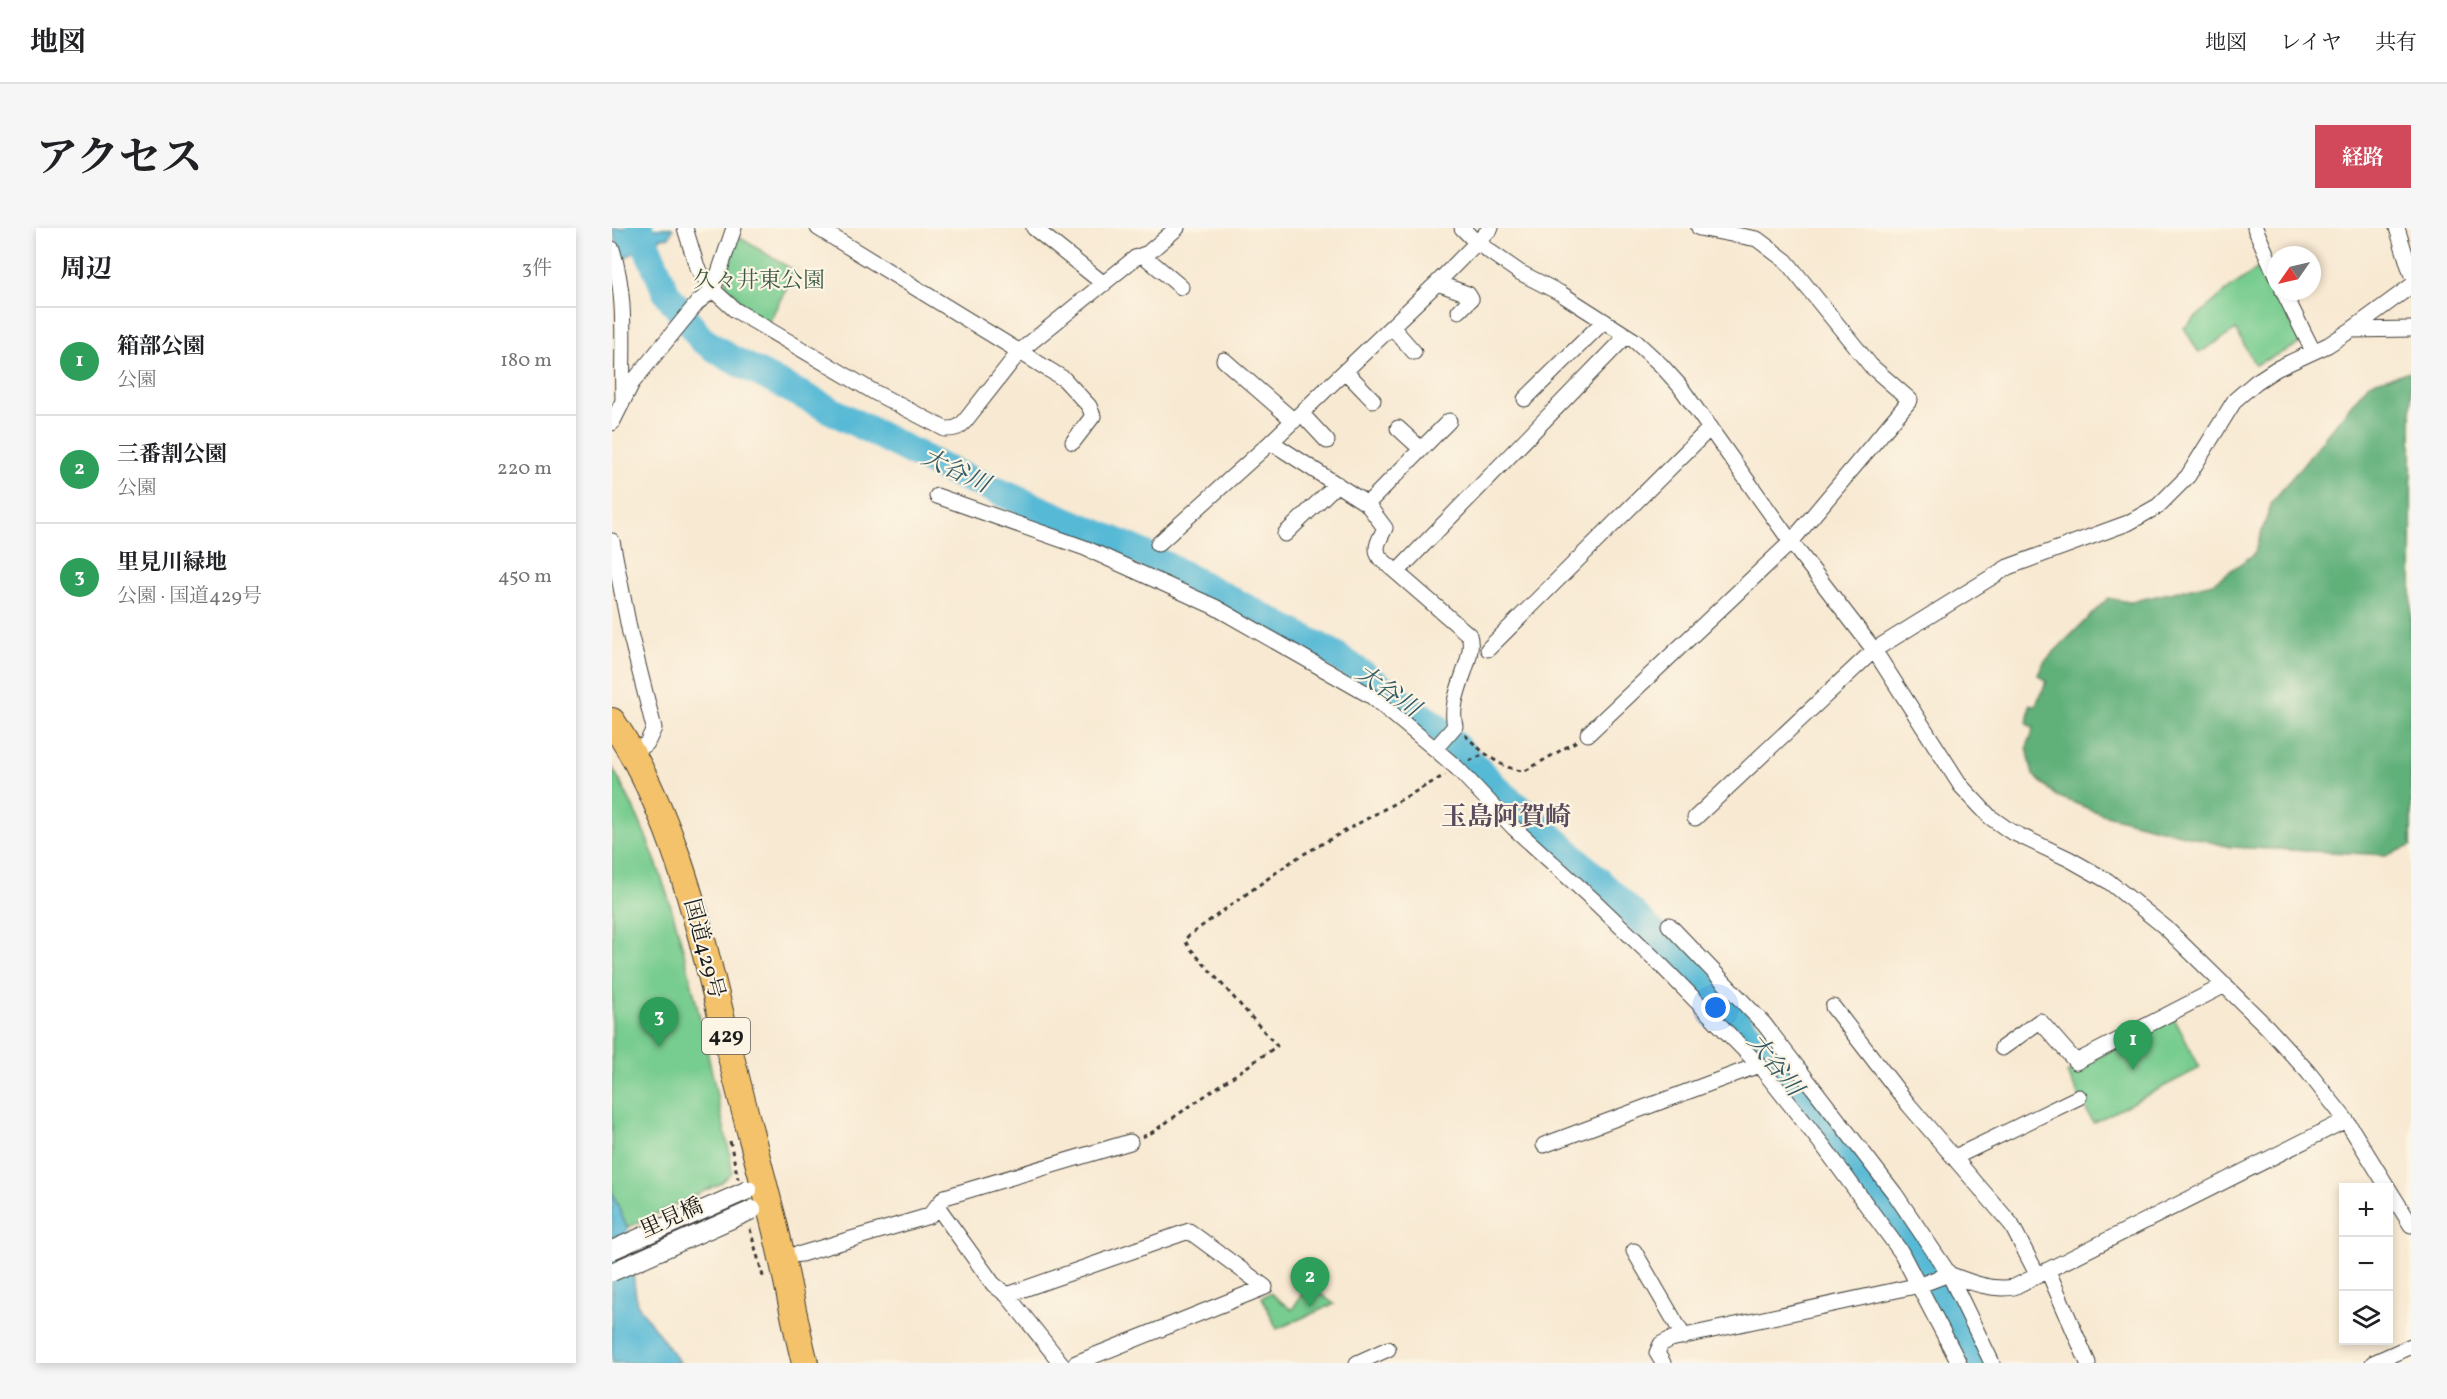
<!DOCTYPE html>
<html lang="ja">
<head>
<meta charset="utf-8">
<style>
  :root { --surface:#fff; --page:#f6f6f6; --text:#202124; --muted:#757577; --line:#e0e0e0; --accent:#d1495b }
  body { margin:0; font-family:Vollkorn,"Noto Serif JP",serif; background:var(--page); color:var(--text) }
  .controls { position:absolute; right:18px; bottom:18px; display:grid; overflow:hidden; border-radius:0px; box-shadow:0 3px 9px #0003 }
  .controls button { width:54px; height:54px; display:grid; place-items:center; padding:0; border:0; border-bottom:2px solid var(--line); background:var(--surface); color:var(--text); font:30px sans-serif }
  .compass { position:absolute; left:1655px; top:18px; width:54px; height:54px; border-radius:50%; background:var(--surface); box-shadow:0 3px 9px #0003; rotate:236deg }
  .you { position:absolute; left:1104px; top:780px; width:21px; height:21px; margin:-15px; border:4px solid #fff; border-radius:50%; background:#1a73e8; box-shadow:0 0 0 9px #1a73e833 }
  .badge { display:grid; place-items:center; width:39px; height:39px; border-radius:50%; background:var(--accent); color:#fff; font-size:20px; font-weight:700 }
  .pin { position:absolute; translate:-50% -50px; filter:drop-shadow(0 2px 3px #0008) }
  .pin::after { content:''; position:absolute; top:32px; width:21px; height:18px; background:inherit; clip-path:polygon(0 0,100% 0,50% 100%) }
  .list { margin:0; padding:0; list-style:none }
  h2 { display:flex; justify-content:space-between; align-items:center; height:78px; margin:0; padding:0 24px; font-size:26px }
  h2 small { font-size:20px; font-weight:400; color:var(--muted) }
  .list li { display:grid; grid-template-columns:39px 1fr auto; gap:18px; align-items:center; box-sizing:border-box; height:108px; padding:0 24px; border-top:2px solid var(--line) }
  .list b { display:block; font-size:22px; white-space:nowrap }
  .list p { margin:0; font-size:20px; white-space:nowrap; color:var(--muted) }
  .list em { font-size:20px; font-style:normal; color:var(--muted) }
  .icon { flex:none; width:33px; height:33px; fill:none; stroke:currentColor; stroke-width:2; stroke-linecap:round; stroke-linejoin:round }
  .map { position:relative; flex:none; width:1799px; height:1135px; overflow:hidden; border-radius:0px }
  header { display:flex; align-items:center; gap:36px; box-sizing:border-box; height:84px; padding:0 30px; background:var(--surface); border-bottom:2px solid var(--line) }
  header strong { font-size:28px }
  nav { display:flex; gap:33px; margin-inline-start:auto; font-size:21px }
  .intro { display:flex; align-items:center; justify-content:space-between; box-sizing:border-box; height:144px; padding:0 36px }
  h1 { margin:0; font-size:42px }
  .button { padding:15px 27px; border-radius:0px; background:var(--accent); color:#fff; font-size:21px; font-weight:700 }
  main { display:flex; gap:36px; padding:0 36px }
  aside { flex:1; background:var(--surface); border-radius:0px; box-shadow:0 3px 9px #0003 }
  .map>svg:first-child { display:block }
</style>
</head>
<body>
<header>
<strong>地図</strong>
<nav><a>地図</a><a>レイヤ</a><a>共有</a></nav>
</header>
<div class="intro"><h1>アクセス</h1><a class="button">経路</a></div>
<main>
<aside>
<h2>周辺<small>3件</small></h2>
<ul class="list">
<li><span class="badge" style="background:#2e9e5b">1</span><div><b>箱部公園</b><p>公園</p></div><em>180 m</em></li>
<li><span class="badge" style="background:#2e9e5b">2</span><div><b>三番割公園</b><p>公園</p></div><em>220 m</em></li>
<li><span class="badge" style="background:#2e9e5b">3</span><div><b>里見川緑地</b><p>公園 · 国道429号</p></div><em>450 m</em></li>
</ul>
</aside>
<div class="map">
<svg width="1799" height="1135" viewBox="0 0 1799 1135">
  <rect width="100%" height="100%" fill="#fcf5e5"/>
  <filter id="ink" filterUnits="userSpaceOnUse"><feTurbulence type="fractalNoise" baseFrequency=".0167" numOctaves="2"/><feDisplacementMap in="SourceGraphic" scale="12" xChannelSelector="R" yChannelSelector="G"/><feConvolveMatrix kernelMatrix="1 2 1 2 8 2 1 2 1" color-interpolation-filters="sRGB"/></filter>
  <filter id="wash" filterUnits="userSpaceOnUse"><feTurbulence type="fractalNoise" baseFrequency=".008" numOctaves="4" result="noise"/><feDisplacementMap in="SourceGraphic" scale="24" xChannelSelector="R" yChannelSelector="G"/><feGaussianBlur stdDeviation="1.35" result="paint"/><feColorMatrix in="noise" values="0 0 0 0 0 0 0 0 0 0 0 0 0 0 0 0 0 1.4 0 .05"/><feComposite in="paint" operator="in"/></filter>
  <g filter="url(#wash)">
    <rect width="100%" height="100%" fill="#f8e9d2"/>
    <path fill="#77cc8f" stroke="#4a7456" stroke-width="1.5" d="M125,8L183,43L156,96L137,83L113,56Z
      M1646,40H1652L1688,112L1686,117L1643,137L1624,102L1587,125L1572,100L1614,63Z
      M0,539C67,654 88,798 118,926L120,945L109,955L15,1000L0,963Z
      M1562,790L1588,840L1481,895L1455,845Z
      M696,1056L722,1076L665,1101L650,1069L658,1065L680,1082Z"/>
    <path fill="#61b07a" stroke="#3e664b" stroke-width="1.5" d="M1799,143V618L1775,627L1618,619L1490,586L1445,568L1421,547L1415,519L1422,500L1415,496L1418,476L1423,478L1435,453L1426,447L1432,434L1496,370L1518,374L1601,355L1642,326L1660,274L1757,155Z"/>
    <path fill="#57b9d5" stroke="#3a6a78" stroke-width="1.5" d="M0,0H60L61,1L57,9L50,10L10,31Z
      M0,963L15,1000L25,1076L68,1135H0Z"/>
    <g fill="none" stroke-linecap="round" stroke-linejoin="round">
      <path stroke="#57b9d5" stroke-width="28" d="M27,0L54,64L89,111L116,129L331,240L522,321L629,377L722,426L825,499L884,560L951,619L1076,738L1138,808L1194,874L1280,986L1324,1053L1365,1135"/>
    </g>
  </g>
  <g filter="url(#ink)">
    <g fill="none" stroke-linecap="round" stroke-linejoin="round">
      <g stroke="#3d3b37" stroke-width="17">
        <path id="minor" d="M73,0L85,39L101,62L123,82L262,164L333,201C343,201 347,200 353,193L408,123L523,30L536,25L565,0
          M206,0L452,151L477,178L481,188L461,214
          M422,0L492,56
          M850,0L864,14L907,44L948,65L1023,113L1049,137L1067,157L1179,314L1262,422L1349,558L1378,589L1398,603L1457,631L1496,653L1554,700L1655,799L1696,844L1734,892L1776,960
          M1643,0L1664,48
          M1785,0L1799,45
          M0,21C16,73 9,117 11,171
          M531,27L569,59
          M825,55L856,66L859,71L847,83
          M1671,63L1701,123
          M780,99L802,124
          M1739,102L1799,101
          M612,132L682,193
          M733,143L761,172
          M913,171L992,93
          M689,185L715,213
          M0,195L20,155L86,74L101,62L122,0
          M786,200L809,221
          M325,268L473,320L603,379L759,468L823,521L845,540L902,600L978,669L1046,734L1147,837L1212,919L1289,1024L1347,1135
          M755,276L837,193
          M673,306L725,256
          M0,313L18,405L42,500L35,515L21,526
          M546,316L659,214
          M785,344L1014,108
          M876,421L1098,200
          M976,506L1179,314L1298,172L1259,138L1174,33L1145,11L1087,0
          M823,521L843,498C835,467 865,432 857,407L768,330C761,319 768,311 773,300L755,276L659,214L825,55L879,0
          M1083,590L1262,422L1396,339L1516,295L1546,278L1576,248L1623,172L1644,154L1664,141L1716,117L1739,102L1799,58
          M1057,697L1152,796L1283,966L1337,1046L1380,1135
          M1221,779L1296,876L1399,996L1426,1048
          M1390,820L1428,793L1464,834L1613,757
          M932,917L1147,837
          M1343,929L1467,869
          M1776,960L1799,997
          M325,978L333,969L518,914
          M1022,1023L1072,1109
          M170,1028L189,1026L317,988L325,978L381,1056L395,1067L449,1135
          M1436,1043L1476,1135
          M395,1067L577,1003L653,1059L464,1135
          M745,1135L776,1121
          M1051,1135L1045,1125L1049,1116L1059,1111L1308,1057L1337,1046C1358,1054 1379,1063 1402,1059L1734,892
          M1761,1135L1799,1118"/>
      </g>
      <g stroke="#3d3b37" stroke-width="28">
        <path id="trunk" d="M0,493C64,588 88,703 115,812C128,868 144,924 158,980C172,1031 180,1084 193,1135"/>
      </g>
      <path stroke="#3d3b37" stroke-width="3" stroke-dasharray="4.5 4.5" stroke-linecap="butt" d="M853,507C869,523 890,542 913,543L965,513
        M857,533L873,526
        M530,909L539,905L665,818L576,718L573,712L576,708L683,631L833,547
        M118,913L126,951
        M138,1001L152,1052"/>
      <use href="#minor" stroke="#fff" stroke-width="15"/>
      <use href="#trunk" stroke="#f3c26a" stroke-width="26"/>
      <g stroke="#3d3b37" stroke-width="20" stroke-linecap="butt">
        <path id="tertiary-bridge" d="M0,1022L136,962
          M0,1044L140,982"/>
      </g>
      <use href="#tertiary-bridge" stroke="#fff" stroke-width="18"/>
    </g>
  </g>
  <g text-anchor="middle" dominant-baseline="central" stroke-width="4.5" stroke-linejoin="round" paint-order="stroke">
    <rect fill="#fcf5e5" stroke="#5f5d58" stroke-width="1.5" x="90" y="790" width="48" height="36" rx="4.5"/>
    <g font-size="21" font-weight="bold" fill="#1c1c1c">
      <text x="114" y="808">429</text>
    </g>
    <g font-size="22" fill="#3c5a44" stroke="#fcf5e5">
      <text x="147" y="53">久々井東公園</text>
    </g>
    <g font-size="22" fill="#1c1c1c" stroke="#fcf5e5">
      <text transform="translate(91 721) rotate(75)">国道429号</text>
      <text transform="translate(60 991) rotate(-24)">里見橋</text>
    </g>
    <g font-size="24" font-style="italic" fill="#345b66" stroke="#fcf5e5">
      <text transform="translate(343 244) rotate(25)">大谷川</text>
      <text transform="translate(775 464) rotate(35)">大谷川</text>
      <text transform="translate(1162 838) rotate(51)">大谷川</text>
    </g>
    <g font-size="26" font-weight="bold" fill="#5a4c5d" stroke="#fcf5e5">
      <text x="894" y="590">玉島阿賀崎</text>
    </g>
  </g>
</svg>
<div class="controls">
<button>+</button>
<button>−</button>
<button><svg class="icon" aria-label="layers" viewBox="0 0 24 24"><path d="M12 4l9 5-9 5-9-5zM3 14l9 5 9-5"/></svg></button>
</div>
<svg class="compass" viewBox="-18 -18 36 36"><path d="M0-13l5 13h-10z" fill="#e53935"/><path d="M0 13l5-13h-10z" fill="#757577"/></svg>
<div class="you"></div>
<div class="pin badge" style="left:1521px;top:842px;background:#2e9e5b">1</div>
<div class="pin badge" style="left:698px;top:1079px;background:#2e9e5b">2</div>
<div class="pin badge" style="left:47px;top:819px;background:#2e9e5b">3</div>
</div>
</main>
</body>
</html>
